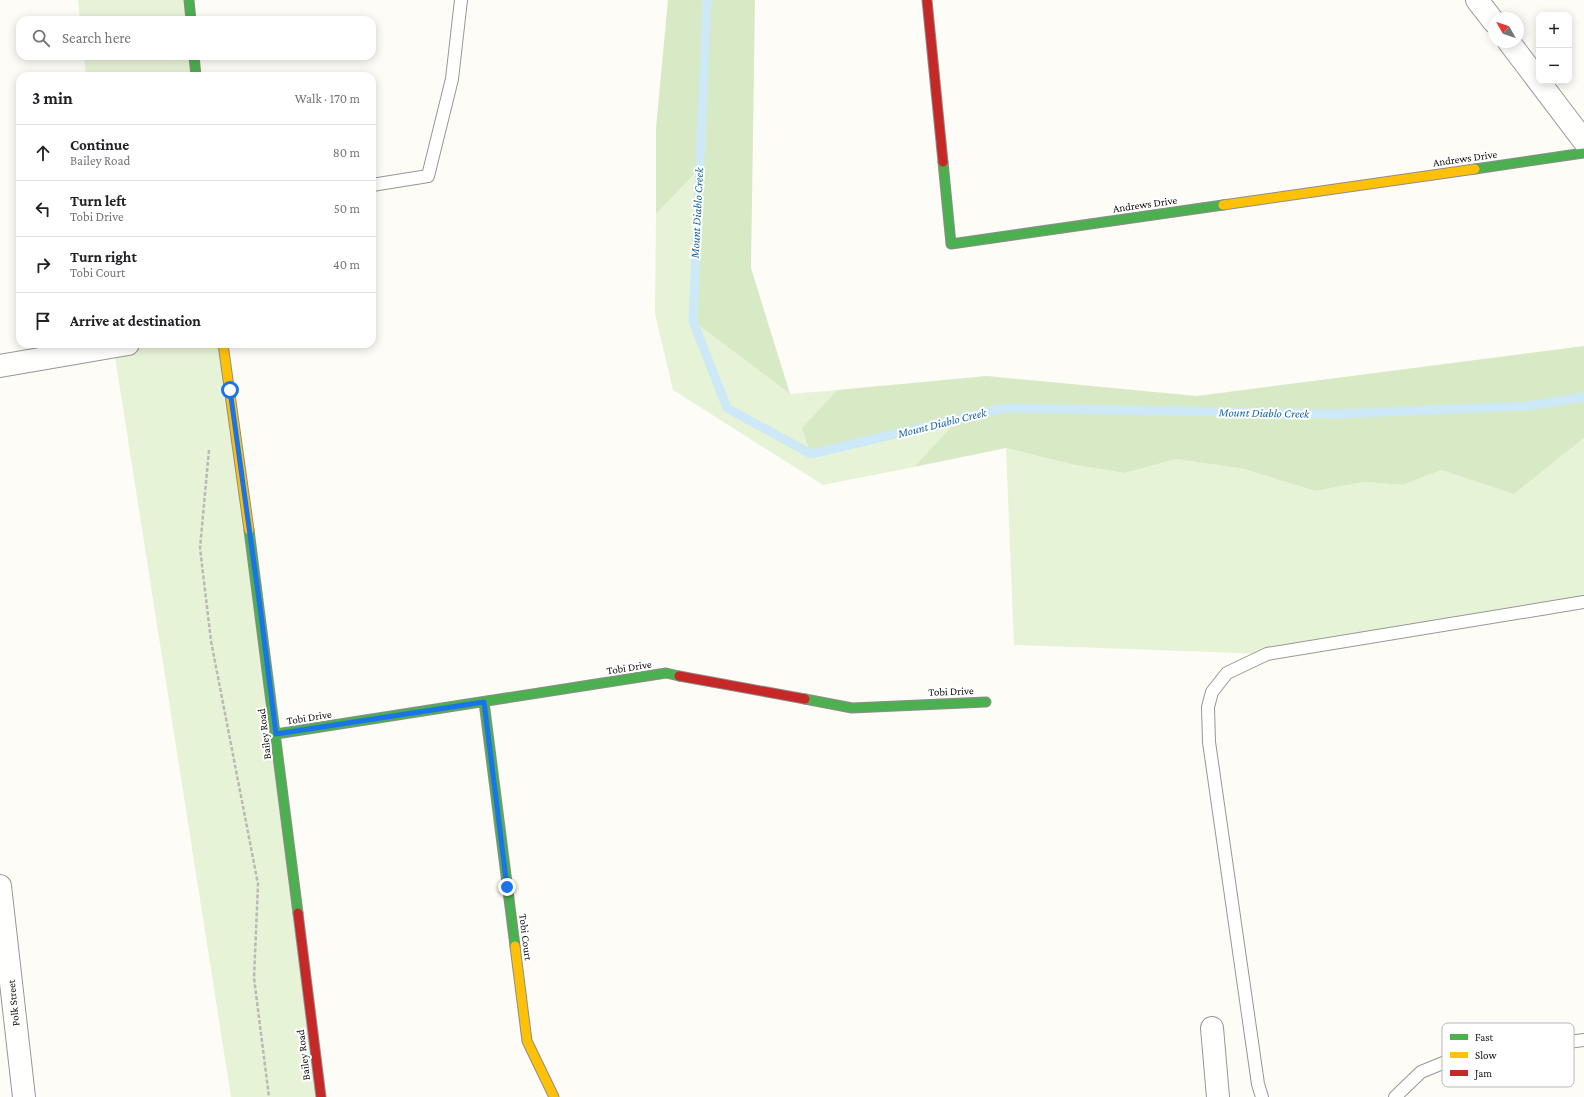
<!DOCTYPE html>
<html lang="en">
<head>
<meta charset="utf-8">
<style>
  :root { --surface:#fff; --page:#f2f2f2; --text:#202124; --muted:#757577; --line:#e0e0e0 }
  body { margin:0; font-family:"Crimson Pro",serif; background:var(--page); color:var(--text) }
  .controls { position:absolute; right:12px; top:12px; display:grid; overflow:hidden; border-radius:8px; box-shadow:0 2px 10px #0003 }
  .controls button { width:36px; height:36px; display:grid; place-items:center; padding:0; border:0; border-bottom:1px solid var(--line); background:var(--surface); color:var(--text); font:20px sans-serif }
  .compass { position:absolute; left:1488px; top:12px; width:36px; height:36px; border-radius:50%; background:var(--surface); box-shadow:0 2px 10px #0003; rotate:310deg }
  .stop { position:absolute; width:12px; height:12px; margin:-9px; border:3px solid #1a73e8; border-radius:50%; background:#fff }
  .stop.end { background:#1a73e8; border-color:#fff; box-shadow:0 1px 4px #0008 }
  .list { margin:0; padding:0; list-style:none }
  h2 { display:flex; justify-content:space-between; align-items:center; height:52px; margin:0; padding:0 16px; font-size:17px }
  h2 small { font-size:13px; font-weight:400; color:var(--muted) }
  .list li { display:grid; grid-template-columns:26px 1fr auto; gap:12px; align-items:center; box-sizing:border-box; height:56px; padding:0 16px; border-top:1px solid var(--line) }
  .list b { display:block; font-size:15px; white-space:nowrap }
  .list p { margin:0; font-size:13px; white-space:nowrap; color:var(--muted) }
  .list em { font-size:13px; font-style:normal; color:var(--muted) }
  .icon { flex:none; width:22px; height:22px; fill:none; stroke:currentColor; stroke-width:2; stroke-linecap:round; stroke-linejoin:round }
  .map { position:relative; flex:none; width:1584px; height:1097px; overflow:hidden }
  .search { position:absolute; background:var(--surface); box-shadow:0 2px 10px #0003; left:16px; top:16px; width:360px; height:44px; display:flex; align-items:center; gap:10px; box-sizing:border-box; padding:0 14px; border-radius:12px; color:var(--muted); font-size:15px }
  .panel { position:absolute; background:var(--surface); box-shadow:0 2px 10px #0003; left:16px; top:72px; width:360px; height:276px; border-radius:12px }
  .map>svg:first-child { display:block }
</style>
</head>
<body>
<div class="map">
<svg width="1584" height="1097" viewBox="0 0 1584 1097">
  <rect width="100%" height="100%" fill="#fdfcf7"/>
  <path fill="#e7f3d7" d="M78,0H189L191,20H80Z
    M84,56H194L196,76H86Z
    M699,169L693,321L790,394L837,390L802,428L959,418L914,467L823,485L673,390L655,314L656,214Z
    M113,344H223L321,1097H231Z
    M1584,438V602L1267,654L1014,645L1006,448L1075,465L1125,473L1176,459L1244,469L1315,491L1364,482L1403,485L1441,470L1514,494Z"/>
  <path fill="#d8eac5" d="M668,0H755L751,268L790,394L693,321L699,169L656,214V128Z
    M1584,346V438L1514,494L1441,470L1403,485L1364,482L1315,491L1244,469L1176,459L1125,473L1075,465L1006,448L914,467L958,419L811,454L802,428L837,390L987,376L1197,396Z"/>
  <g fill="none" stroke-linecap="round" stroke-linejoin="round">
    <path stroke="#cde8f7" stroke-width="9" d="M707,0L693,321L727,408L811,454L1004,408L1335,414L1528,406L1584,397"/>
    <g stroke="#979795" stroke-width="14">
      <path id="lane" d="M372,185L428,176L452,79L461,0
        M1262,1097L1258,1084L1209,742L1208,707L1212,692L1227,673L1267,654L1584,602
        M1395,1097L1421,1072L1460,1056L1584,1040"/>
    </g>
    <g stroke="#979795" stroke-width="24">
      <path id="street" d="M1477,0L1494,22
        M1509,42L1584,141
        M0,366L128,344
        M0,886L24,1097
        M1212,1028L1218,1097"/>
    </g>
    <g stroke="#8e8d8b" stroke-width="11">
      <path id="fast" d="M189,0L191,20
        M194,56L196,76
        M943,162L951,244L1223,205
        M1475,169L1584,153
        M249,530L298,913
        M805,699L852,708L986,702
        M484,702L515,946
        M276,734L666,673L679,676"/>
    </g>
    <g stroke="#8e8d8b" stroke-width="11">
      <path id="slow" d="M1223,205L1475,169
        M223,344L249,530
        M515,946L527,1041L554,1097"/>
    </g>
    <g stroke="#8e8d8b" stroke-width="11">
      <path id="jam" d="M927,0L943,162
        M679,676L805,699
        M298,913L321,1097"/>
    </g>
    <path stroke="#b9b9b8" stroke-width="2.5" stroke-dasharray="4 2" stroke-linecap="butt" d="M209,450L200,548L211,641L258,884L254,978L269,1097"/>
    <use href="#lane" stroke="#fffffe" stroke-width="12"/>
    <use href="#street" stroke="#fffffe" stroke-width="22"/>
    <use href="#fast" stroke="#4caf50" stroke-width="9"/>
    <use href="#slow" stroke="#ffc107" stroke-width="9"/>
    <use href="#jam" stroke="#c62828" stroke-width="9"/>
  </g>
  <g fill="none" stroke-linecap="round" stroke-linejoin="round">
    <path stroke="#1a73e8" stroke-width="5" d="M230,390L260,607L276,734L484,702L507,887"/>
  </g>
  <g text-anchor="middle" dominant-baseline="central" stroke-width="4" stroke-linejoin="round" paint-order="stroke">
    <g font-size="11" fill="#111" stroke="#fff">
      <text transform="translate(1465 158) rotate(-8)">Andrews Drive</text>
      <text transform="translate(1145 204) rotate(-8)">Andrews Drive</text>
      <text transform="translate(629 667) rotate(-9)">Tobi Drive</text>
      <text transform="translate(951 691) rotate(-2)">Tobi Drive</text>
      <text transform="translate(309 717) rotate(-9)">Tobi Drive</text>
      <text transform="translate(264 734) rotate(-97)">Bailey Road</text>
      <text transform="translate(526 937) rotate(83)">Tobi Court</text>
      <text transform="translate(13 1003) rotate(-96)">Polk Street</text>
      <text transform="translate(303 1055) rotate(-97)">Bailey Road</text>
    </g>
    <g font-size="12" font-style="italic" fill="#1768a6" stroke="#fff">
      <text transform="translate(697 213) rotate(-87)">Mount Diablo Creek</text>
      <text transform="translate(1264 413) rotate(1)">Mount Diablo Creek</text>
      <text transform="translate(942 423) rotate(-14)">Mount Diablo Creek</text>
    </g>
  </g>
  <rect x="1442" y="1023" width="132" height="64" rx="6" fill="#fff" stroke="#b8b8b8" stroke-width="1"/>
  <rect x="1450" y="1034" width="18" height="6" fill="#4caf50"/>
  <rect x="1450" y="1052" width="18" height="6" fill="#ffc107"/>
  <rect x="1450" y="1070" width="18" height="6" fill="#c62828"/>
  <g font-size="11" fill="#111">
    <text x="1475" y="1041">Fast</text>
    <text x="1475" y="1059">Slow</text>
    <text x="1475" y="1077">Jam</text>
  </g>
</svg>
<div class="controls">
<button>+</button>
<button>−</button>
</div>
<svg class="compass" viewBox="-18 -18 36 36"><path d="M0-13l5 13h-10z" fill="#e53935"/><path d="M0 13l5-13h-10z" fill="#757577"/></svg>
<div class="stop" style="left:230px;top:390px"></div>
<div class="stop end" style="left:507px;top:887px"></div>
<div class="search"><svg class="icon" aria-label="search" viewBox="0 0 24 24"><circle cx="10" cy="10" r="6"/><path d="M15 15l6 6"/></svg>Search here</div>
<section class="panel">
<h2>3 min<small>Walk · 170 m</small></h2>
<ul class="list">
<li><svg class="icon" aria-label="ahead" viewBox="0 0 24 24"><path d="M12 20V5M6 11l6-6 6 6"/></svg><div><b>Continue</b><p>Bailey Road</p></div><em>80 m</em></li>
<li><svg class="icon" aria-label="left" viewBox="0 0 24 24"><path d="M17 20v-9H6M10 6l-5 5 5 5"/></svg><div><b>Turn left</b><p>Tobi Drive</p></div><em>50 m</em></li>
<li><svg class="icon" aria-label="right" viewBox="0 0 24 24"><path d="M7 20v-9h11M14 6l5 5-5 5"/></svg><div><b>Turn right</b><p>Tobi Court</p></div><em>40 m</em></li>
<li><svg class="icon" aria-label="arrive" viewBox="0 0 24 24"><path d="M6 21V4h12l-3 4 3 4H6"/></svg><div><b>Arrive at destination</b></div></li>
</ul>
</section>
</div>
</body>
</html>
